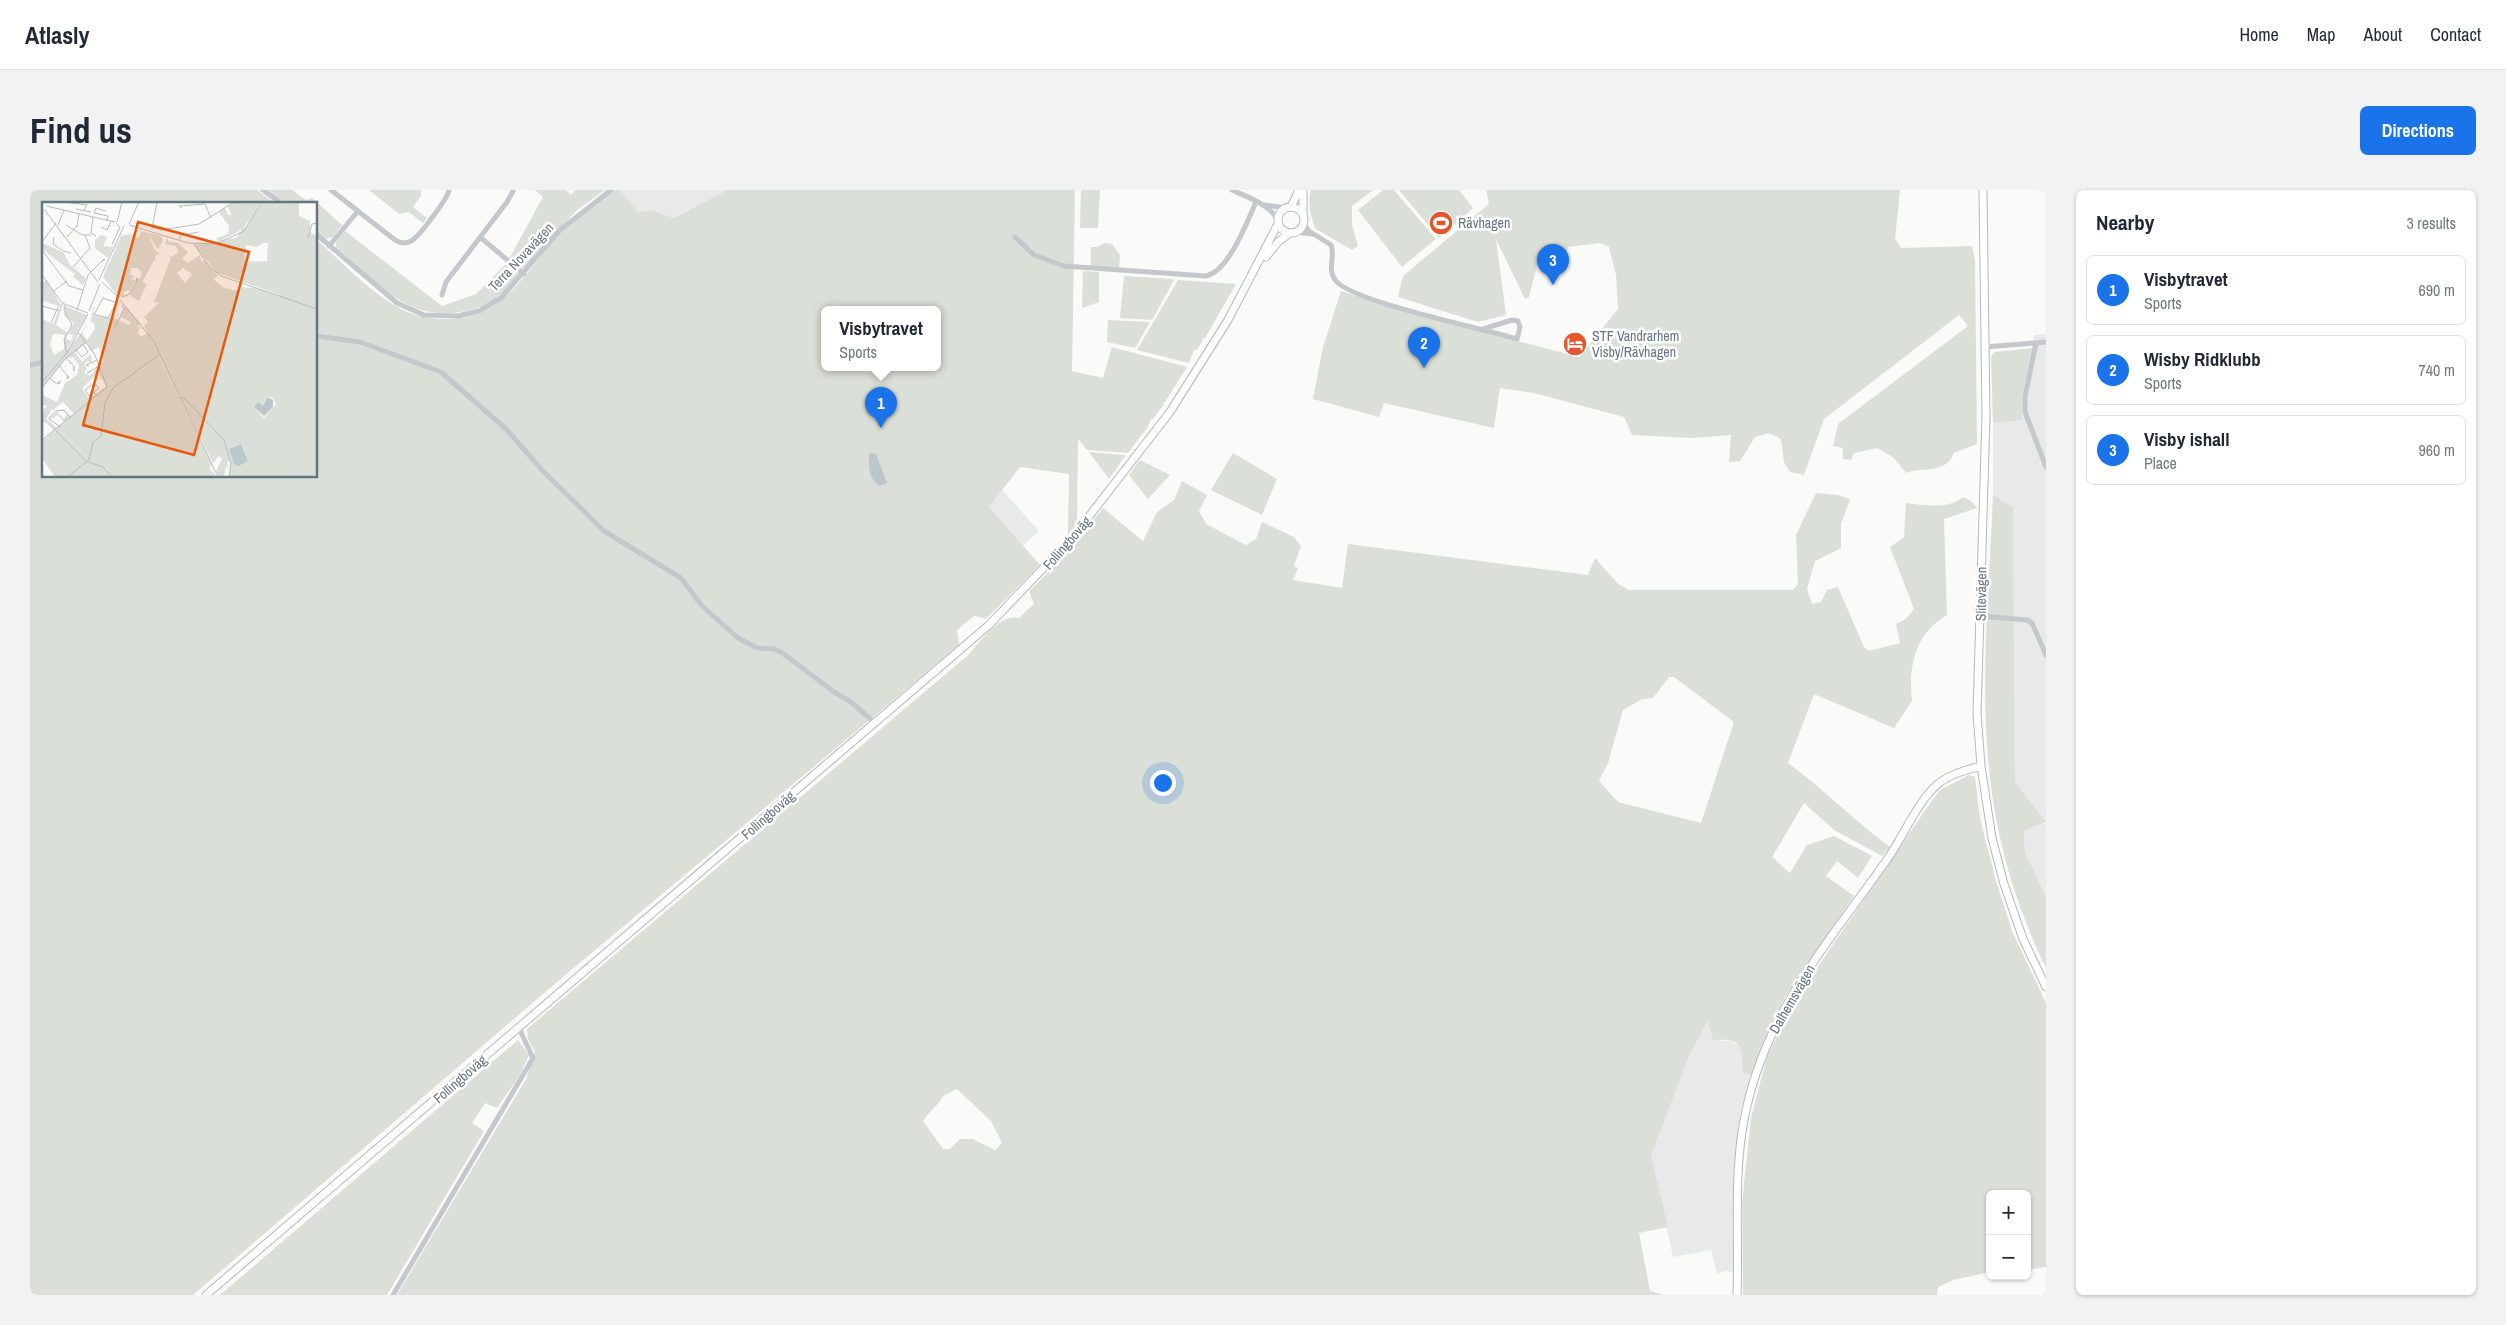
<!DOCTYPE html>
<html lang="en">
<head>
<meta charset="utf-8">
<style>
  :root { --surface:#fff; --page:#f2f2f3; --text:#1f2937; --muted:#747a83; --line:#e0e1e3; --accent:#1a73e8 }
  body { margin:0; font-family:"Archivo Narrow",sans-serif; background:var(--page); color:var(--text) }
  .controls { position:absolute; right:15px; bottom:15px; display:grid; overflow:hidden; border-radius:8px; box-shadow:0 1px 4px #0004 }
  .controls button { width:45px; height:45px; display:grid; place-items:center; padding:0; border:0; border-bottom:1px solid var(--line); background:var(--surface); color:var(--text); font:25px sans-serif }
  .you { position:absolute; left:1132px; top:592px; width:18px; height:18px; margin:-12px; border:4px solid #fff; border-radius:50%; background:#1a73e8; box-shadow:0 0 0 8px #1a73e833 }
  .badge { display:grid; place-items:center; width:32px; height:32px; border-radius:50%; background:var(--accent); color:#fff; font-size:16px; font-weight:700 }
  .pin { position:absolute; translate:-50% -41px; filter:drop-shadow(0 1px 2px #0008) }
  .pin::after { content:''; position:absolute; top:26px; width:18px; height:15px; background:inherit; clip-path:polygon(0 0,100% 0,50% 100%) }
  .popup { position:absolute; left:791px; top:116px; width:120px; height:65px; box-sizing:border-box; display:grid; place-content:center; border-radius:8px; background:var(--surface); filter:drop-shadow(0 1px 4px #0005); font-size:16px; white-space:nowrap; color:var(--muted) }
  .popup b { font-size:19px; color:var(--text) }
  .popup::after { content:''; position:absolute; left:50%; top:100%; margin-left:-10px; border:10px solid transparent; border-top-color:var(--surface) }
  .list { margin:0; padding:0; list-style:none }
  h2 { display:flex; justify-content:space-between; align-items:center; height:65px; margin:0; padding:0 20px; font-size:21px }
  h2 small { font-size:16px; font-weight:400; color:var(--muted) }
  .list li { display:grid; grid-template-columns:32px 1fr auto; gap:15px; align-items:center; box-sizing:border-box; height:70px; margin:0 10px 10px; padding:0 10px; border:1px solid var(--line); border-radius:8px }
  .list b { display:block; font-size:19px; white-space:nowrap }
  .list p { margin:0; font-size:16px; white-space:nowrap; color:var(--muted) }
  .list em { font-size:16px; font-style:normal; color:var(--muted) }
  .map { position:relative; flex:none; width:2016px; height:1105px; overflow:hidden; border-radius:8px }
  header { display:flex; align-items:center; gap:30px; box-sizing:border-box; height:70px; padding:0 25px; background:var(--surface); border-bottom:1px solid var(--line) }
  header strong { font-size:24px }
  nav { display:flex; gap:28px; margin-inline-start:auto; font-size:18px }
  .intro { display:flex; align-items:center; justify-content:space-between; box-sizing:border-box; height:120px; padding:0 30px }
  h1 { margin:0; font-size:35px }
  .button { padding:12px 22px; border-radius:8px; background:var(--accent); color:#fff; font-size:18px; font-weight:700 }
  main { display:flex; gap:30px; padding:0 30px }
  aside { flex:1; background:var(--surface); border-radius:8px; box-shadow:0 1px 4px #0004 }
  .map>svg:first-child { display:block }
</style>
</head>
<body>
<header>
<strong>Atlasly</strong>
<nav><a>Home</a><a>Map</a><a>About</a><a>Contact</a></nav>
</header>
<div class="intro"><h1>Find us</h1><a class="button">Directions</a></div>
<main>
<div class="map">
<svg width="2016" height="1105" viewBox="0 0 2016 1105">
  <rect width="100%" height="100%" fill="#fafaf8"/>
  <path fill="#e8e9e9" d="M590,0H697L644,28L621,20L608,22Z
    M2016,144V632L1985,592L1983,317L1963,305V233L1992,230V206L2004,145Z
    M972,300L1009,341L993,356L958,317Z
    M2016,633V708H2015L1995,662L1994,641Z
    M1678,831L1689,851L1701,850L1709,856L1714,867L1712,883L1721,885L1710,923L1704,1012L1705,1083L1696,1081L1687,1084L1681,1060L1643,1067L1621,966L1659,866Z"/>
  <path fill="#dadfd7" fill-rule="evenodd" d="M0,0H227L246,14H14V286H286V49C310,70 337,99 364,115C380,125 397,129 415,129C471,130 491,88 523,51C541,30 563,15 585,0H590L608,22L621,20L644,28L697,0H1045L1042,181L1073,188L1082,157L1157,177L1135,212H1133L1134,214L1123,229H1121L1117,238L1098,263L1057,260L1048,249L1047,333L1038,345L1039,284L990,277L959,317L1010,375L956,429L944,426L927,440L929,455L514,803L163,1105H0ZM795,119H907V177H795Z
    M238,0H262L276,10L282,8L312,35L303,47L295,49L286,41V14H255Z
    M339,0H391V6L383,17L397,28L393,33L379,22L369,24Z
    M505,0H536L541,5L545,0H575L547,20L495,78H491L479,69L513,7Z
    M1051,0H1070L1068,38H1050Z
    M1281,0H1343L1322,16V35L1328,56L1322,60L1286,39C1281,30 1277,10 1281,0Z
    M1353,0H1364L1406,49L1372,77L1328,20Z
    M1369,0H1429L1443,18L1409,48Z
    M1456,0H1870L1865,49L1871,58L1942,56L1945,70L1947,254L1924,263C1915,285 1894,276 1876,283L1864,268L1848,258L1824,263L1821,270L1813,269V258L1803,256L1808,234L1938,136L1929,125L1794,229L1774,285L1760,282L1754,272L1751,249L1739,243L1725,247L1710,271L1699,272L1701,245L1663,248L1602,245L1594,227L1504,203L1470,198L1464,238L1354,213L1349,227L1283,209L1293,157L1311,101L1387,125L1549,167L1588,119L1586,85L1579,57L1570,53L1538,57L1535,66L1511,61L1499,107L1495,109L1466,49L1476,125L1448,132L1368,107L1373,86L1459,14Z
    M315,41L412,116L446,104L476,74L489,84C472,106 459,118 430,122C376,131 343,90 306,57V52Z
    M1075,53L1082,54L1090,65L1089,78L1061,76V57H1067Z
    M1053,81L1069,82V112L1052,118Z
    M1094,86L1143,89L1144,90L1122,130L1090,128Z
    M1148,90L1206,94L1175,148H1172L1173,150L1167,160H1164L1159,173L1107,160Z
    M1078,130L1120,132L1105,158L1077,152Z
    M2002,158L1992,206V230L1963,233L1961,166L1965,162Z
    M1059,262L1096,265L1079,289Z
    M1203,263L1247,289L1232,325L1181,300Z
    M1110,270L1140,285L1118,309L1099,285Z
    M1152,291L1177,305L1169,321L1176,334L1216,355L1226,349L1232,332L1264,347L1271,356L1264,376L1268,378L1263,390L1312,398L1318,354L1558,385L1565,368L1588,394L1599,400H1763L1768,394L1766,345L1786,303L1808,305L1820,309L1811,334V358L1785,371L1777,399L1782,414L1791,412L1797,400L1808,397L1834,457L1839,461L1870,453L1866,434L1876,429L1884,419L1860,357L1874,347L1876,313C1895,315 1918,320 1933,307L1941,311L1947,318L1914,329L1917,425C1885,444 1878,476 1882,511L1864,538L1784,504L1758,573C1794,599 1824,631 1860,657L1852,666L1804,640L1774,613L1742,667L1760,683L1777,655L1804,646L1842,666L1828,688L1807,671L1796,686L1824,706L1755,807L1739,839L1721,885L1712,883C1713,872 1714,851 1699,850C1693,849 1688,851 1683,850L1678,831L1659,866L1621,966L1638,1037L1609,1043L1620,1101L1634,1105H367L496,889L505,862L498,849L497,839L937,466C950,453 969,423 989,428L1004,414L999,401L1032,369L1073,318L1113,351L1127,322L1144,310ZM1639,487H1644L1704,532L1671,633L1588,612L1569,591L1578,573L1593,520L1612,509L1623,508ZM927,899L961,931L972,953L965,960L943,949H930L920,959H913L893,931C899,921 908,916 913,906Z
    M1963,305L1983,317L1985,592L2016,632L1994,641L1995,662L2016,708V778C1991,727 1973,672 1964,616C1947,514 1959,408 1963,305Z
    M1939,585L1945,587L1950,628L1966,691L1982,741L2016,813V1077L1997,1080V1004H1960V1082L1923,1090L1908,1097L1907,1105H1713L1712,1013L1721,928L1737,866L1765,810L1898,616L1910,600Z
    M488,850L499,865L490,885L467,918L455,913L442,933L454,941L357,1105H190Z"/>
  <path fill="#bbc7cb" d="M842,263L846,264L857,293L849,296C838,287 839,277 839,264Z"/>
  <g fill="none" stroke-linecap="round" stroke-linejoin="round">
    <g stroke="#b3babf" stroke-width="9">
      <path id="secondary" d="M1953,0L1956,226L1947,523L1951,576L1962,648L1974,694L1993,749L2016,797
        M1248 30a13 13 0 1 1 26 0a13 13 0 1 1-26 0Z
        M1261,17L1269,0
        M1273,25V0
        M1236,67L1248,52L1260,43
        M176,1105L959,435L1043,347L1140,222L1198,130L1248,34
        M1707,1105C1709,1051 1704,996 1712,942C1729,830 1793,760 1856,671C1873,648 1887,611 1909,593C1921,584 1936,580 1951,576"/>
    </g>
    <path stroke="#c3c8cc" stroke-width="5" d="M233,0L252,14
      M301,0L365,50C370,53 376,54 381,51C389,47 418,8 419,0
      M1202,0C1217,7 1239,14 1248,30
      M1234,15L1257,18
      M1273,33L1279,41L1301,55C1306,67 1296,79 1306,91C1323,112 1455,139 1487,149L1490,137L1488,131L1482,130L1453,139
      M1266,42L1282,44
      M286,44L367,113L394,125L428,126L449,121L471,108L530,40L581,0
      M450,47L494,84
      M985,47L1004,65L1034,76L1176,86C1199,81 1217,32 1226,12
      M299,56L328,21
      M412,105L416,92L477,12L483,1
      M286,146L330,152L411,182L476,239L514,282L574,341L651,388L672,416L708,448L727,458L744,459L751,462L804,502L821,512L845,533
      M2006,153L1995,206V222L2016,277
      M1955,157L2016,152
      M0,175L14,172
      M1950,426L1997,430L2002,433L2016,465
      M363,1105L503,868L489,838"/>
    <use href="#secondary" stroke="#fff" stroke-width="7"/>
  </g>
  <defs>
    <g id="stadium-disc" transform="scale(1.25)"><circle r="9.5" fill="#e4572e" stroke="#fff"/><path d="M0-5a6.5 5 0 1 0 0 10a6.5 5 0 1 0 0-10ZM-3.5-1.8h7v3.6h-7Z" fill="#fff"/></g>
    <g id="hotel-disc" transform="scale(1.25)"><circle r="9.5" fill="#e4572e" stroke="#fff"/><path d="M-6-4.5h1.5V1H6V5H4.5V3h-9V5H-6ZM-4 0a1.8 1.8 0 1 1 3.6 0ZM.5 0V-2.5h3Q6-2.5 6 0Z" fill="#fff"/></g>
  </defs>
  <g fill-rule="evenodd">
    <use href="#stadium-disc" x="1411" y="33"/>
    <use href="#hotel-disc" x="1545" y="154"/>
  </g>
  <g text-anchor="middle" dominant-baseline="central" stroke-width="5" stroke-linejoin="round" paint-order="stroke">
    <g font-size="14" fill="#657683" stroke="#fff" text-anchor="start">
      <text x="1428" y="33">Rävhagen</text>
      <text x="1562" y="146">STF Vandrarhem<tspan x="1562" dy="16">Visby/Rävhagen</tspan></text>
    </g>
    <g font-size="14" fill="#657683" stroke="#fff">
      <text transform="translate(491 67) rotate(-47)">Terra Novavägen</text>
      <text transform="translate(1037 353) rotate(-49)">Follingboväg</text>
      <text transform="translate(1951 404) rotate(-89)">Slitevägen</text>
      <text transform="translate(738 625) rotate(-41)">Follingboväg</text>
      <text transform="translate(1762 809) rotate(-60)">Dalhemsvägen</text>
      <text transform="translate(430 889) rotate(-41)">Follingboväg</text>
    </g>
  </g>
  <g transform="translate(12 12)">
    <rect width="275" height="275" fill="#fafaf8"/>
    <path d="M193,0H219L205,25L176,40L175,36L186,32L187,24L177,10L183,6L186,13H189L186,4ZM221,0H257V14L268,19V30L275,34V275H187L189,259L185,260L187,266L184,264L182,275H177L174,269L180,257L177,254L171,261L102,123L106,120L102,115L117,101L112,100L129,56L121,49L129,55L137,50L134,44L123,42L126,35V39L136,41L146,50L140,57L146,61L158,53L159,60L162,58L176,74L171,77L182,86L196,89L198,85L213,86L241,94L175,71L152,43L194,36ZM221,41H226L225,59L203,60L204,43L215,45ZM141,66L150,72L143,81L135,71ZM224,195H230L234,202L222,216L212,205L216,200L221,204ZM199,242L206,259L199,263L191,258L187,247ZM99,29L119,34L121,38L116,48L106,32L113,48L118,52L113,54L114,59L112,58L102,77L101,80L105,82L97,99L87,93L100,72L96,66H89L88,72L93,75L88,77L94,78L89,88L79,90L83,91L81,94H76L61,75L79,34L87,32L97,36ZM59,33L65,35L61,44L71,45L66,56L53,46V38ZM1,41L22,51L28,63L44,76L41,84L31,74L33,72L0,47ZM5,78L18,102H21L14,123L26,131L23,136L29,139L31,133L26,132L32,121L22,114L23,104L45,113L23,151L49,118L51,105L56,107L52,106L51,110L59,115H70L87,123L89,120L79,115L83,104L99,122L95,124L104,128L98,126L96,131L99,135L106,131L170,263L167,266L175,275H13L0,256V239L12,229L5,221L0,220V209L5,204L0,202V193L15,200L23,181L35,173L37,163L31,155L24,156L0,186V117L11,122L18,105L0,98V81ZM48,119L52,121L53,127L45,138L40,131ZM16,132L22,133V147L12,153L8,142L11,132ZM44,141L50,149L57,145L61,159L48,174L42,171L45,166L42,162L45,159L50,161L49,152L40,160L33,150ZM56,171L64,184L47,197L40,186ZM21,200L32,212L28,215L25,212L22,217L12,207ZM10,207L13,209L8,218L16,213L22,220L15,226L4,217Z" fill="#dadfd7" fill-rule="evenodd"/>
    <path d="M225,195L231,198V205L222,214L212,205L216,200L221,204ZM199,242L206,259L197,264L192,262L187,247Z" fill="#bbc7cb"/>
    <path fill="none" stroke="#b5bdc2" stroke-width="1" d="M22,0L45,3L42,8M4,4L73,20M140,6L137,4L163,2L169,16M2,7L56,80M34,7L49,10M64,9L54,6L52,11L66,14L65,19M51,15L49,31L54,34M75,20L80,0M87,22L97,0M16,23L22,8M24,23L40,33H49M87,23L146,41L174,42L202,29L220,0M59,25L65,28L69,19M111,25L119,28L157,22L192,0M110,27L115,0M12,35L11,42L21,49L29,51M25,35L35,24L37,11M266,36L270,22L275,21M137,38L139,33L157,30M0,40L14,21M152,42L167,64L179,74L275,107M70,43L78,25L74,21M0,48L27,84L41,88M31,65L48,46L43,33M0,73L20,101L46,111M57,78L82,24M60,80L77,96M12,89L25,79M79,95L86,93L90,88L96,77L95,76L94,80M78,98L111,138L176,275M23,103L22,108L30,123L22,138L25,151M0,104L17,109M35,108L46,73L62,57L63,58L60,59M47,109L58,82M52,113L61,96L75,101M55,113L66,116L75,100M9,121L16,105M73,125L82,107L80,103M34,148L40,155L46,150L41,142M24,156L32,164V169V165M17,164L27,175L25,177L26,174M47,164L44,163L55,158M49,169L45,171L57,164M8,176L12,180L17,182L18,179L16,181M0,180L25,151L46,112M0,186L24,156L44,140M52,190L47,194L43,188L52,181L57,186L52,190L55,194M139,196H142L182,238L189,262L187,275M14,209L22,208L29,216M11,211L7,217L19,225M14,229L44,259L61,265L70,275M0,238L65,185L53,153L37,131M19,275H25L47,258L51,240L59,234L63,201L71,186L118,152"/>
    <path fill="#e8590c" fill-opacity="0.15" stroke="#e8590c" stroke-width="2.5" d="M96,20L207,50L152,253L41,223Z"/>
    <rect width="275" height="275" fill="none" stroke="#657683" stroke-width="2.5"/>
  </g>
</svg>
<div class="controls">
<button>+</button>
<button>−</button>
</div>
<div class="you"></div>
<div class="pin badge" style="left:851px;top:238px">1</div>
<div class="popup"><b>Visbytravet</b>Sports</div>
<div class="pin badge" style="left:1394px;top:178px">2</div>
<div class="pin badge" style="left:1523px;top:95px">3</div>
</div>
<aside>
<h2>Nearby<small>3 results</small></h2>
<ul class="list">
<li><span class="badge">1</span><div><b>Visbytravet</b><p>Sports</p></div><em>690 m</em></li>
<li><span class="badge">2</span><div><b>Wisby Ridklubb</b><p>Sports</p></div><em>740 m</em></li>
<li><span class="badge">3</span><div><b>Visby ishall</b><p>Place</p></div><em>960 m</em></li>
</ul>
</aside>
</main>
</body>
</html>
